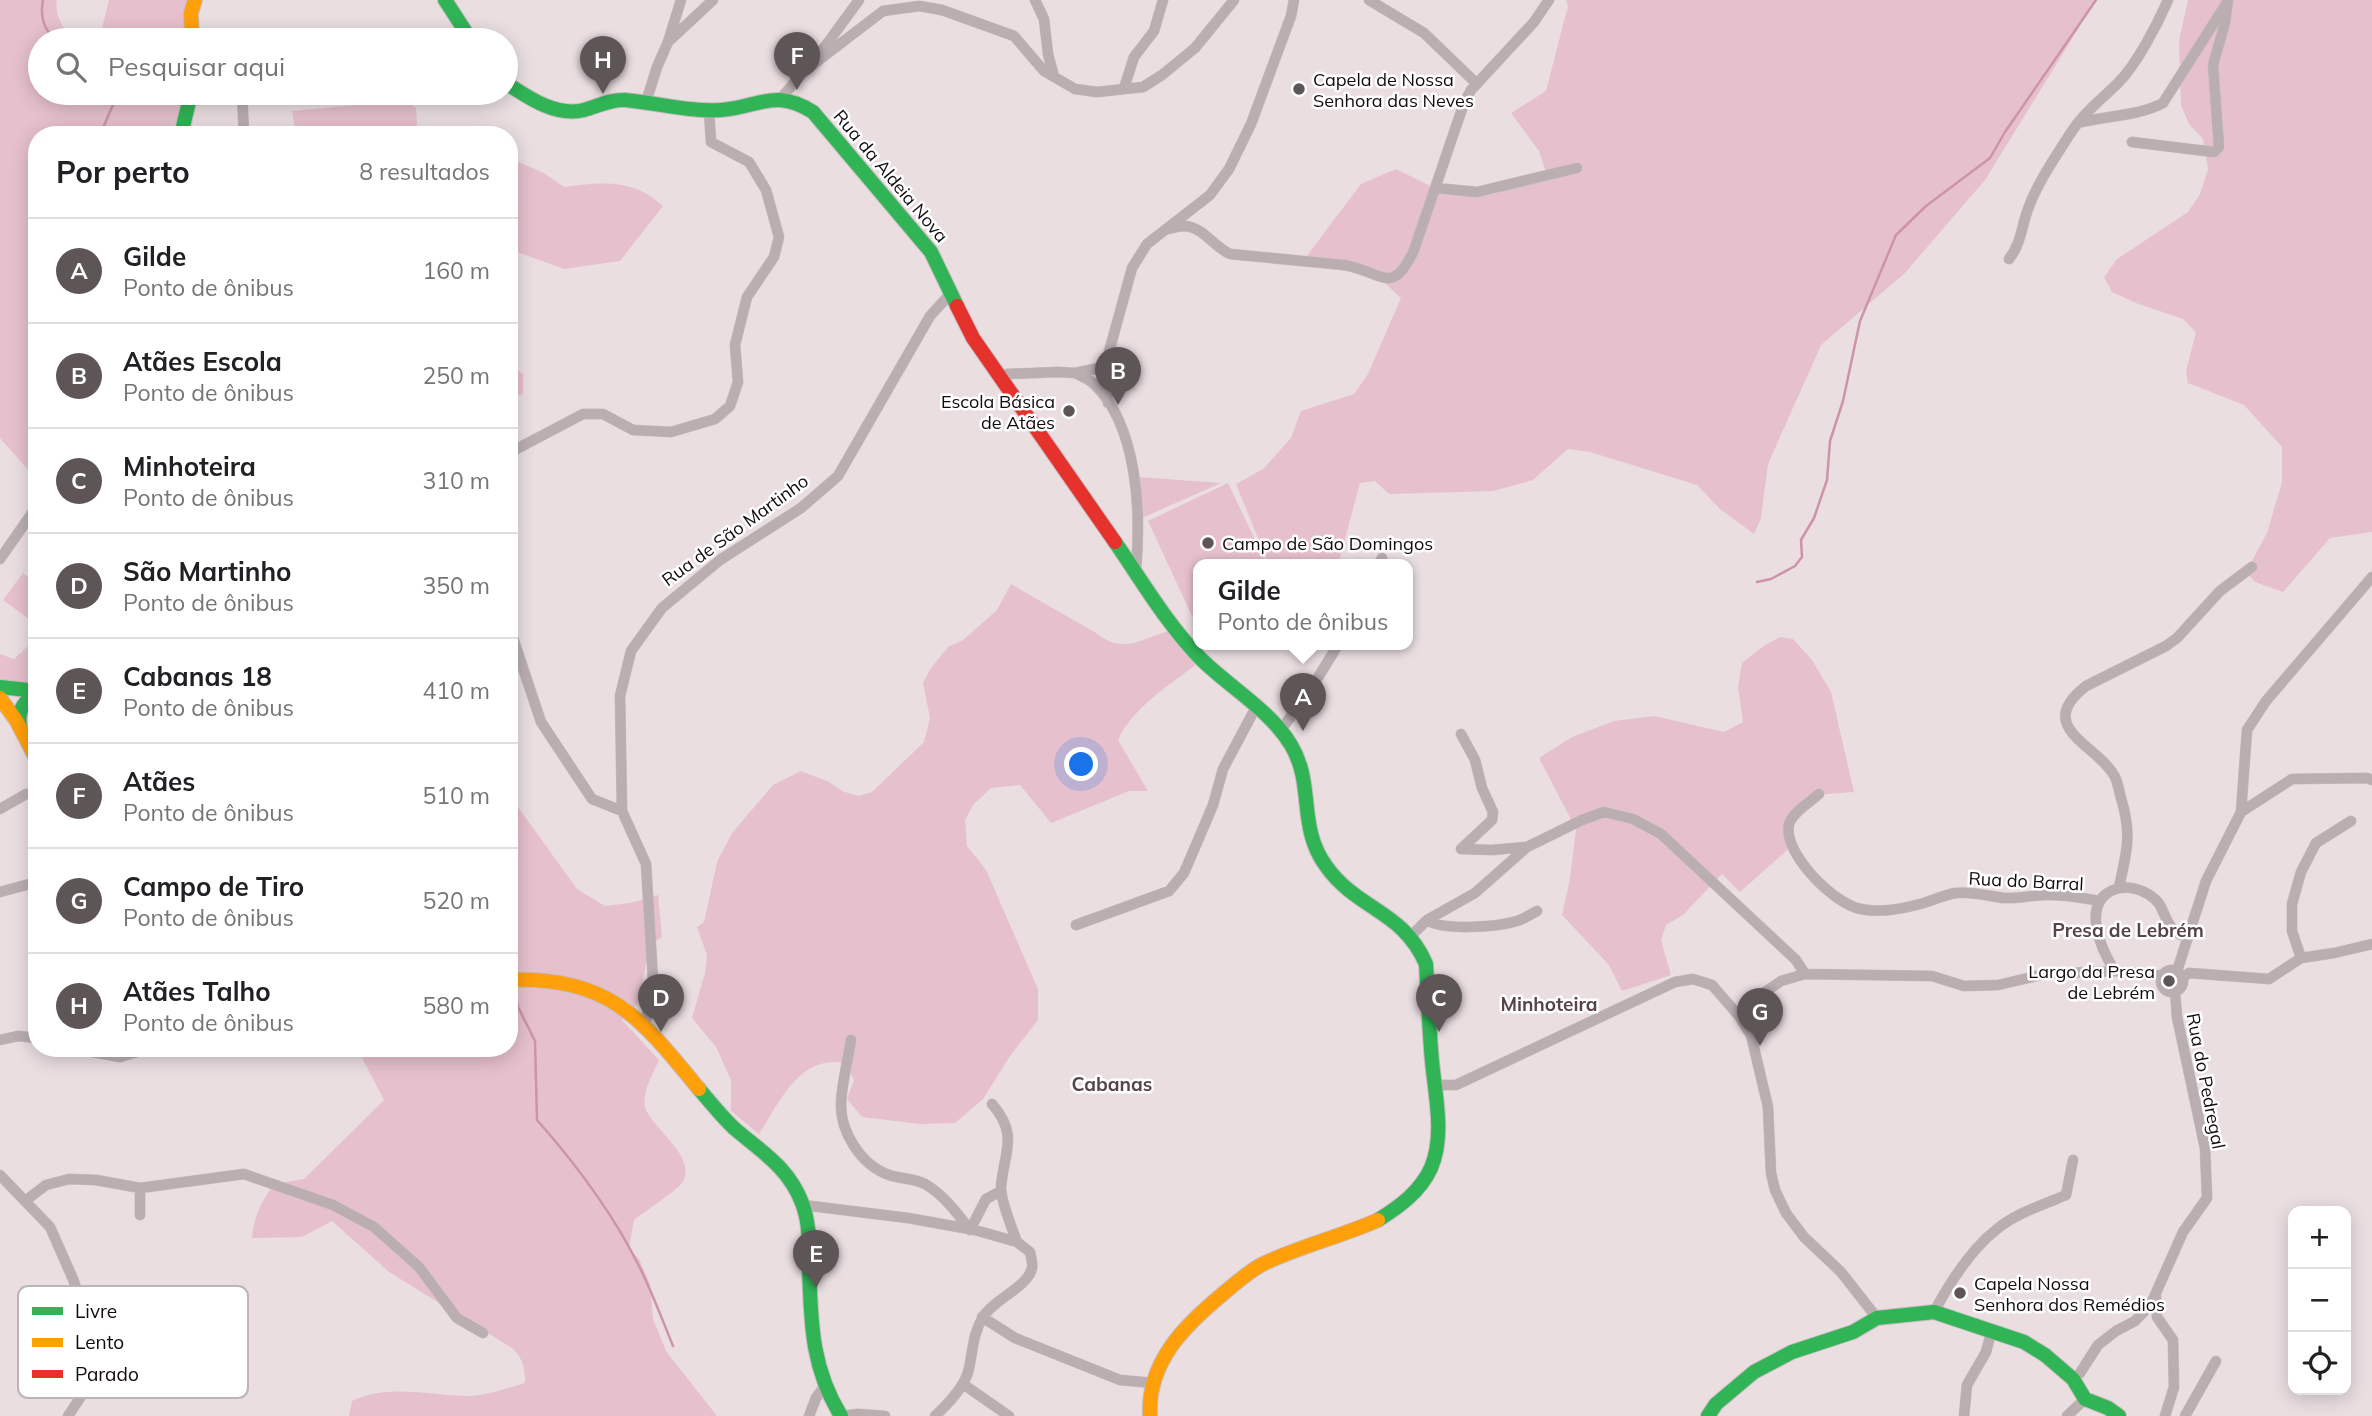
<!DOCTYPE html>
<html lang="pt">
<head>
<meta charset="utf-8">
<style>
  :root { --surface:#fff; --page:#f2f2f2; --text:#202124; --muted:#757577; --line:#e0e0e0; --accent:#5e5557 }
  body { margin:0; font-family:Mulish,sans-serif; background:var(--page); color:var(--text) }
  .controls { position:absolute; right:21px; bottom:21px; display:grid; overflow:hidden; border-radius:14px; box-shadow:0 4px 18px #0003 }
  .controls button { width:63px; height:63px; display:grid; place-items:center; padding:0; border:0; border-bottom:2px solid var(--line); background:var(--surface); color:var(--text); font:35px sans-serif }
  .you { position:absolute; left:1082px; top:765px; width:24px; height:24px; margin:-18px; border:5px solid #fff; border-radius:50%; background:#1a73e8; box-shadow:0 0 0 10px #1a73e833 }
  .badge { display:grid; place-items:center; width:46px; height:46px; border-radius:50%; background:var(--accent); color:#fff; font-size:23px; font-weight:700 }
  .pin { position:absolute; translate:-50% -58px; filter:drop-shadow(0 2px 4px #0008) }
  .pin::after { content:''; position:absolute; top:37px; width:24px; height:21px; background:inherit; clip-path:polygon(0 0,100% 0,50% 100%) }
  .popup { position:absolute; left:1193px; top:559px; width:220px; height:91px; box-sizing:border-box; display:grid; place-content:center; border-radius:14px; background:var(--surface); filter:drop-shadow(0 2px 5px #0005); font-size:23px; white-space:nowrap; color:var(--muted) }
  .popup b { font-size:26px; color:var(--text) }
  .popup::after { content:''; position:absolute; left:50%; top:100%; margin-left:-14px; border:14px solid transparent; border-top-color:var(--surface) }
  .list { margin:0; padding:0; list-style:none }
  h2 { display:flex; justify-content:space-between; align-items:center; height:91px; margin:0; padding:0 28px; font-size:30px }
  h2 small { font-size:23px; font-weight:400; color:var(--muted) }
  .list li { display:grid; grid-template-columns:46px 1fr auto; gap:21px; align-items:center; box-sizing:border-box; height:105px; padding:0 28px; border-top:2px solid var(--line) }
  .list b { display:block; font-size:26px; white-space:nowrap }
  .list p { margin:0; font-size:23px; white-space:nowrap; color:var(--muted) }
  .list em { font-size:23px; font-style:normal; color:var(--muted) }
  .icon { flex:none; width:38px; height:38px; fill:none; stroke:currentColor; stroke-width:2; stroke-linecap:round; stroke-linejoin:round }
  .map { position:relative; flex:none; width:2372px; height:1416px; overflow:hidden }
  .search { position:absolute; background:var(--surface); box-shadow:0 4px 18px #0003; left:28px; top:28px; width:490px; height:77px; display:flex; align-items:center; gap:18px; box-sizing:border-box; padding:0 24px; border-radius:38px; color:var(--muted); font-size:26px }
  .panel { position:absolute; background:var(--surface); box-shadow:0 4px 18px #0003; left:28px; top:126px; width:490px; height:931px; border-radius:28px }
  .map>svg:first-child { display:block }
</style>
</head>
<body>
<div class="map">
<svg width="2372" height="1416" viewBox="0 0 2372 1416">
  <rect width="100%" height="100%" fill="#eadee1"/>
  <path fill="#e6c1cd" d="M0,0H57C54,16 64,31 76,40H40V93H187C185,111 179,125 164,135L151,132L147,135H37V480L0,438Z
    M109,0H187L188,40H99Z
    M1566,0H2096L1985,180L1905,273L1821,345L1768,464L1761,518L1754,534L1720,509L1697,485L1590,452L1568,449L1533,480L1493,491L1389,494L1375,481L1360,483L1338,565H1269L1236,484L1263,469L1291,438L1301,411L1354,394L1368,374L1401,298L1377,276L1332,269L1303,261L1361,184L1396,169L1443,192L1494,194L1547,175L1539,151L1511,113L1546,91L1568,6Z
    M2188,0H2372V532L2330,538L2283,592L2255,582L2246,572L2267,533L2282,482V447L2244,405L2188,383L2186,371L2196,332L2183,319L2136,303L2112,292L2104,277L2117,259L2188,212L2200,194L2208,169L2203,139L2189,124L2181,105L2179,41Z
    M403,96L416,108L417,124L414,135H296L292,111L367,104Z
    M509,158L544,173L564,187C601,182 633,178 663,206L620,261L564,269L509,249Z
    M509,364L523,374V394L509,398Z
    M1138,477L1221,483L1142,518Z
    M1228,483L1267,565H1198V629L1148,521Z
    M23,573L37,584V625L3,600Z
    M1011,584L1096,633C1122,654 1141,640 1168,631L1198,663C1170,685 1133,707 1118,740L1148,791H1129L1051,823L1020,785L991,788L973,805L965,820L967,846L986,870L1038,989V1020L1010,1056L983,1099L955,1123L920,1124L862,1117L847,1099L854,1080L844,1063C799,1055 780,1102 759,1134L731,1111V1080L716,1047L692,1018L705,973L707,955L697,927L704,922L717,862L732,833L773,785L801,771L829,782L842,791L858,796L872,792L924,742L930,718L923,683L931,668L948,647L963,640L997,610Z
    M1780,637L1793,639L1812,660L1831,692L1854,792L1814,795L1784,822L1794,844L1740,892L1722,874L1683,915L1666,925L1661,940L1671,975L1622,991L1609,965L1562,915L1570,879L1576,829L1539,758L1572,737L1614,721L1654,716L1724,732L1743,722L1738,687L1742,663L1765,645Z
    M34,645L37,647V686L0,679V654L14,659L27,647Z
    M509,788L515,803L577,889L605,906L630,903L658,895L662,937L650,945L638,1003L622,1020L659,1060C653,1074 642,1091 645,1107C650,1127 699,1157 682,1183C676,1191 644,1212 634,1220L629,1248L639,1259L650,1284L653,1319L666,1351L717,1416H349L352,1401C387,1384 428,1395 466,1396C485,1396 507,1388 525,1383C525,1367 523,1359 512,1348L389,1272L332,1221L302,1237L252,1238C254,1216 261,1202 274,1184L304,1179L384,1100L357,1048H509Z"/>
  <g fill="none" stroke-linecap="round" stroke-linejoin="round">
    <path stroke="#cd94a9" stroke-width="2.5" d="M43,0C40,15 43,31 57,40
      M100,135L118,93
      M1757,582L1771,579L1795,566L1802,557L1801,540L1814,518L1827,480L1830,441L1843,401L1860,321L1896,235L1926,206L1990,158L2005,132L2096,0
      M509,966L511,974
      M513,984L518,1007L535,1041L537,1120C576,1164 612,1212 639,1266C652,1292 662,1319 673,1346"/>
    <g stroke="#c7bdc0" stroke-width="11">
      <path id="street" d="M1035,0L1044,19L1048,54L1054,77
        M1369,0L1424,33L1477,84
        M303,40C324,36 347,32 367,40
        M668,42L681,0
        M802,73L883,11L919,6L942,10L1014,36L1044,71L1075,89L1097,92L1143,87L1162,75L1195,48L1234,0
        M1124,88L1134,57L1154,31L1163,0
        M242,93L244,135
        M781,98L821,52L859,0
        M646,102L657,67L668,42L713,0
        M2078,123C2105,116 2139,116 2163,103L2226,4
        M2132,142L2214,152L2219,147L2213,65L2225,23L2228,0
        M1436,188L1477,192L1577,168
        M1168,229C1173,228 1180,226 1185,226C1203,227 1214,247 1230,254L1344,265C1382,271 1392,298 1414,250L1464,103L1471,90L1534,22L1549,0
        M2009,259C2020,245 2021,231 2026,215C2035,186 2054,159 2070,134C2083,113 2101,100 2118,83C2137,64 2157,25 2168,0
        M1075,373C1081,376 1089,379 1094,384C1138,426 1141,513 1136,569
        M1001,379L1007,374L1057,372L1075,373L1099,368L1107,373
        M1108,403L1106,382L1108,378L1107,359L1132,268L1147,244L1210,195L1229,169L1251,124L1291,16L1294,0
        M509,453L583,414H603L633,430L671,432L715,419L730,406L738,382L735,345L747,297L774,257L779,237L766,190L749,162L711,142L709,110
        M0,559L37,506
        M1379,565L1382,558
        M509,626L541,722L592,799L622,811
        M1281,730L1314,684L1338,645
        M1461,734L1475,760L1482,788L1493,812L1492,820L1461,849L1492,850L1526,847
        M1819,794C1810,802 1792,813 1789,824C1782,853 1835,905 1861,909C1880,913 1902,909 1920,904C1932,901 1943,895 1956,893C1973,891 1987,896 2004,898C2018,899 2032,895 2047,895C2064,894 2082,898 2100,901
        M0,809L26,794
        M2241,812L2247,730L2266,701L2372,577
        M2119,887C2127,851 2132,834 2121,798C2119,791 2118,783 2115,777C2099,745 2032,728 2086,686L2166,646L2177,638L2220,591L2252,567
        M0,892L37,882
        M1427,920C1443,931 1498,927 1517,921C1524,919 1531,914 1537,911
        M1076,925L1169,891L1184,873L1213,805L1223,769L1256,707
        M1412,935L1427,920L1475,893L1527,847L1582,820L1604,812L1633,819L1661,834L1796,960L1805,974
        M2301,958L2292,931V904L2301,872L2316,843L2351,821
        M2161 981a11 11 0 1 1 22 0a11 11 0 1 1-22 0Z
        M2115,971C2101,950 2081,904 2113,890C2124,885 2138,888 2148,894C2164,904 2161,911 2169,924C2172,929 2177,932 2181,935L2189,934
        M2177,971L2206,881L2241,812L2292,779L2367,778L2372,780
        M2182,978L2189,973L2269,979L2301,958L2334,953L2372,944
        M645,1026L653,980L646,864L622,811L620,696L631,651L662,608L720,560L801,508L838,476L930,316L951,293
        M1751,1034L1755,1005L1765,992L1781,981L1805,974L1932,976L1964,986L1998,985L2045,974L2115,971L2163,976
        M0,1040L18,1036L37,1038
        M851,1040C848,1060 842,1082 841,1103C840,1132 861,1165 889,1175C901,1179 913,1178 925,1184C943,1194 958,1214 970,1230
        M71,1048L120,1057L151,1048
        M1435,1085H1456L1675,982L1693,979L1712,985L1739,1016L1751,1035L1768,1107L1771,1173L1775,1190L1786,1213L1804,1237L1841,1272L1877,1318
        M992,1104C1020,1136 1003,1153 1001,1188C1001,1202 1012,1228 1017,1242
        M0,1175L50,1227L73,1279L101,1360L88,1386L68,1416
        M140,1188V1215
        M25,1201L46,1185L69,1179L96,1180L140,1188L244,1174L333,1205L374,1227L419,1267L457,1318L483,1333
        M803,1205L908,1218L975,1230L1017,1242L1030,1252C1031,1257 1033,1264 1032,1268C1028,1287 994,1299 983,1317C973,1333 973,1350 969,1368C966,1386 948,1404 935,1416
        M970,1230L986,1199L1001,1191
        M2156,1297L2157,1317L2173,1340L2174,1387L2165,1416
        M1934,1312C1949,1284 1971,1249 1997,1229C2016,1213 2043,1205 2066,1195L2073,1160
        M982,1317L1015,1338L1120,1380L1153,1383
        M2073,1379L2080,1373L2098,1345L2116,1331L2135,1321L2151,1304L2183,1232L2207,1198L2205,1148L2177,1017L2175,991
        M963,1384L1009,1416
        M809,1416L816,1398L823,1388
        M841,1416L858,1414L885,1416
        M1964,1416L1967,1385L1986,1352L1991,1333
        M2067,1416L2085,1399
        M2185,1416L2216,1361"/>
    </g>
    <g stroke="#c7bdc0" stroke-width="16">
      <path id="fast" d="M445,0L471,40
        M506,83C529,98 556,117 584,110C598,106 611,99 625,100C657,103 689,112 721,110C760,107 774,88 813,112L931,252L957,306
        M181,135L191,93
        M1115,542C1142,581 1167,624 1200,658C1229,687 1270,710 1291,745C1315,785 1297,826 1326,866C1357,910 1403,910 1426,964C1428,996 1429,1029 1432,1061C1435,1095 1445,1135 1431,1168C1420,1192 1399,1207 1378,1220
        M0,687L37,691
        M20,726C17,711 24,701 37,693
        M699,1089C711,1103 722,1117 735,1129C762,1152 789,1168 802,1203C810,1223 809,1245 809,1267C811,1322 811,1367 841,1416
        M1708,1416L1716,1404L1754,1372L1792,1352L1853,1332L1877,1318L1934,1312L2024,1342L2045,1355L2073,1379L2085,1399L2108,1408L2119,1416"/>
    </g>
    <g stroke="#c7bdc0" stroke-width="16">
      <path id="slow" d="M192,40L191,13L195,0
        M0,698L16,720L37,760
        M509,980C610,977 640,1017 699,1089
        M1150,1416C1147,1362 1185,1325 1224,1293C1236,1283 1249,1271 1263,1264C1300,1246 1340,1237 1378,1220"/>
    </g>
    <g stroke="#c7bdc0" stroke-width="16">
      <path id="jam" d="M957,306L973,338L1115,542"/>
    </g>
    <use href="#street" stroke="#baaeb1" stroke-width="10"/>
    <use href="#fast" stroke="#30b455" stroke-width="14"/>
    <use href="#slow" stroke="#ff9f0a" stroke-width="14"/>
    <use href="#jam" stroke="#e5322d" stroke-width="14"/>
  </g>
  <g fill="#5e5557" stroke="#fff" stroke-width="2.5">
    <circle cx="1299" cy="89" r="7"/>
    <circle cx="1069" cy="411" r="7"/>
    <circle cx="1208" cy="543" r="7"/>
    <circle cx="2169" cy="981" r="7"/>
    <circle cx="1960" cy="1293" r="7"/>
  </g>
  <g text-anchor="middle" dominant-baseline="central" stroke-width="5" stroke-linejoin="round" paint-order="stroke">
    <g font-size="18" fill="#120b0d" stroke="#fff" text-anchor="start">
      <text x="1313" y="79">Capela de Nossa<tspan x="1313" dy="21">Senhora das Neves</tspan></text>
      <text x="1055" y="401" text-anchor="end">Escola Básica<tspan x="1055" dy="21">de Atães</tspan></text>
      <text x="1222" y="543">Campo de São Domingos</text>
      <text x="2155" y="971" text-anchor="end">Largo da Presa<tspan x="2155" dy="21">de Lebrém</tspan></text>
      <text x="1974" y="1283">Capela Nossa<tspan x="1974" dy="21">Senhora dos Remédios</tspan></text>
    </g>
    <g font-size="18" fill="#120b0d" stroke="#fff">
      <text transform="translate(891 176) rotate(50)">Rua da Aldeia Nova</text>
      <text transform="translate(735 530) rotate(-36)">Rua de São Martinho</text>
      <text transform="translate(2026 881) rotate(3)">Rua do Barral</text>
      <text transform="translate(2206 1081) rotate(79)">Rua do Pedregal</text>
    </g>
    <g font-size="19" font-weight="bold" fill="#57444a" stroke="#fff">
      <text x="2128" y="930">Presa de Lebrém</text>
      <text x="1549" y="1004">Minhoteira</text>
      <text x="1112" y="1084">Cabanas</text>
    </g>
  </g>
  <rect x="18" y="1286" width="230" height="112" rx="10" fill="#fff" stroke="#b8b6b6" stroke-width="2"/>
  <rect x="32" y="1307" width="31" height="8" fill="#30b455"/>
  <rect x="32" y="1338" width="31" height="9" fill="#ff9f0a"/>
  <rect x="32" y="1370" width="31" height="8" fill="#e5322d"/>
  <g font-size="19" fill="#120b0d">
    <text x="75" y="1318">Livre</text>
    <text x="75" y="1349">Lento</text>
    <text x="75" y="1381">Parado</text>
  </g>
</svg>
<div class="controls">
<button>+</button>
<button>−</button>
<button><svg class="icon" aria-label="locate" viewBox="0 0 24 24"><circle cx="12" cy="12" r="6"/><path d="M12 2v4M12 18v4M2 12h4M18 12h4"/></svg></button>
</div>
<div class="you"></div>
<div class="pin badge" style="left:1303px;top:731px">A</div>
<div class="popup"><b>Gilde</b>Ponto de ônibus</div>
<div class="pin badge" style="left:1118px;top:405px">B</div>
<div class="pin badge" style="left:1439px;top:1032px">C</div>
<div class="pin badge" style="left:661px;top:1032px">D</div>
<div class="pin badge" style="left:816px;top:1288px">E</div>
<div class="pin badge" style="left:797px;top:90px">F</div>
<div class="pin badge" style="left:1760px;top:1046px">G</div>
<div class="pin badge" style="left:603px;top:94px">H</div>
<div class="search"><svg class="icon" aria-label="search" viewBox="0 0 24 24"><circle cx="10" cy="10" r="6"/><path d="M15 15l6 6"/></svg>Pesquisar aqui</div>
<section class="panel">
<h2>Por perto<small>8 resultados</small></h2>
<ul class="list">
<li><span class="badge">A</span><div><b>Gilde</b><p>Ponto de ônibus</p></div><em>160 m</em></li>
<li><span class="badge">B</span><div><b>Atães Escola</b><p>Ponto de ônibus</p></div><em>250 m</em></li>
<li><span class="badge">C</span><div><b>Minhoteira</b><p>Ponto de ônibus</p></div><em>310 m</em></li>
<li><span class="badge">D</span><div><b>São Martinho</b><p>Ponto de ônibus</p></div><em>350 m</em></li>
<li><span class="badge">E</span><div><b>Cabanas 18</b><p>Ponto de ônibus</p></div><em>410 m</em></li>
<li><span class="badge">F</span><div><b>Atães</b><p>Ponto de ônibus</p></div><em>510 m</em></li>
<li><span class="badge">G</span><div><b>Campo de Tiro</b><p>Ponto de ônibus</p></div><em>520 m</em></li>
<li><span class="badge">H</span><div><b>Atães Talho</b><p>Ponto de ônibus</p></div><em>580 m</em></li>
</ul>
</section>
</div>
</body>
</html>
